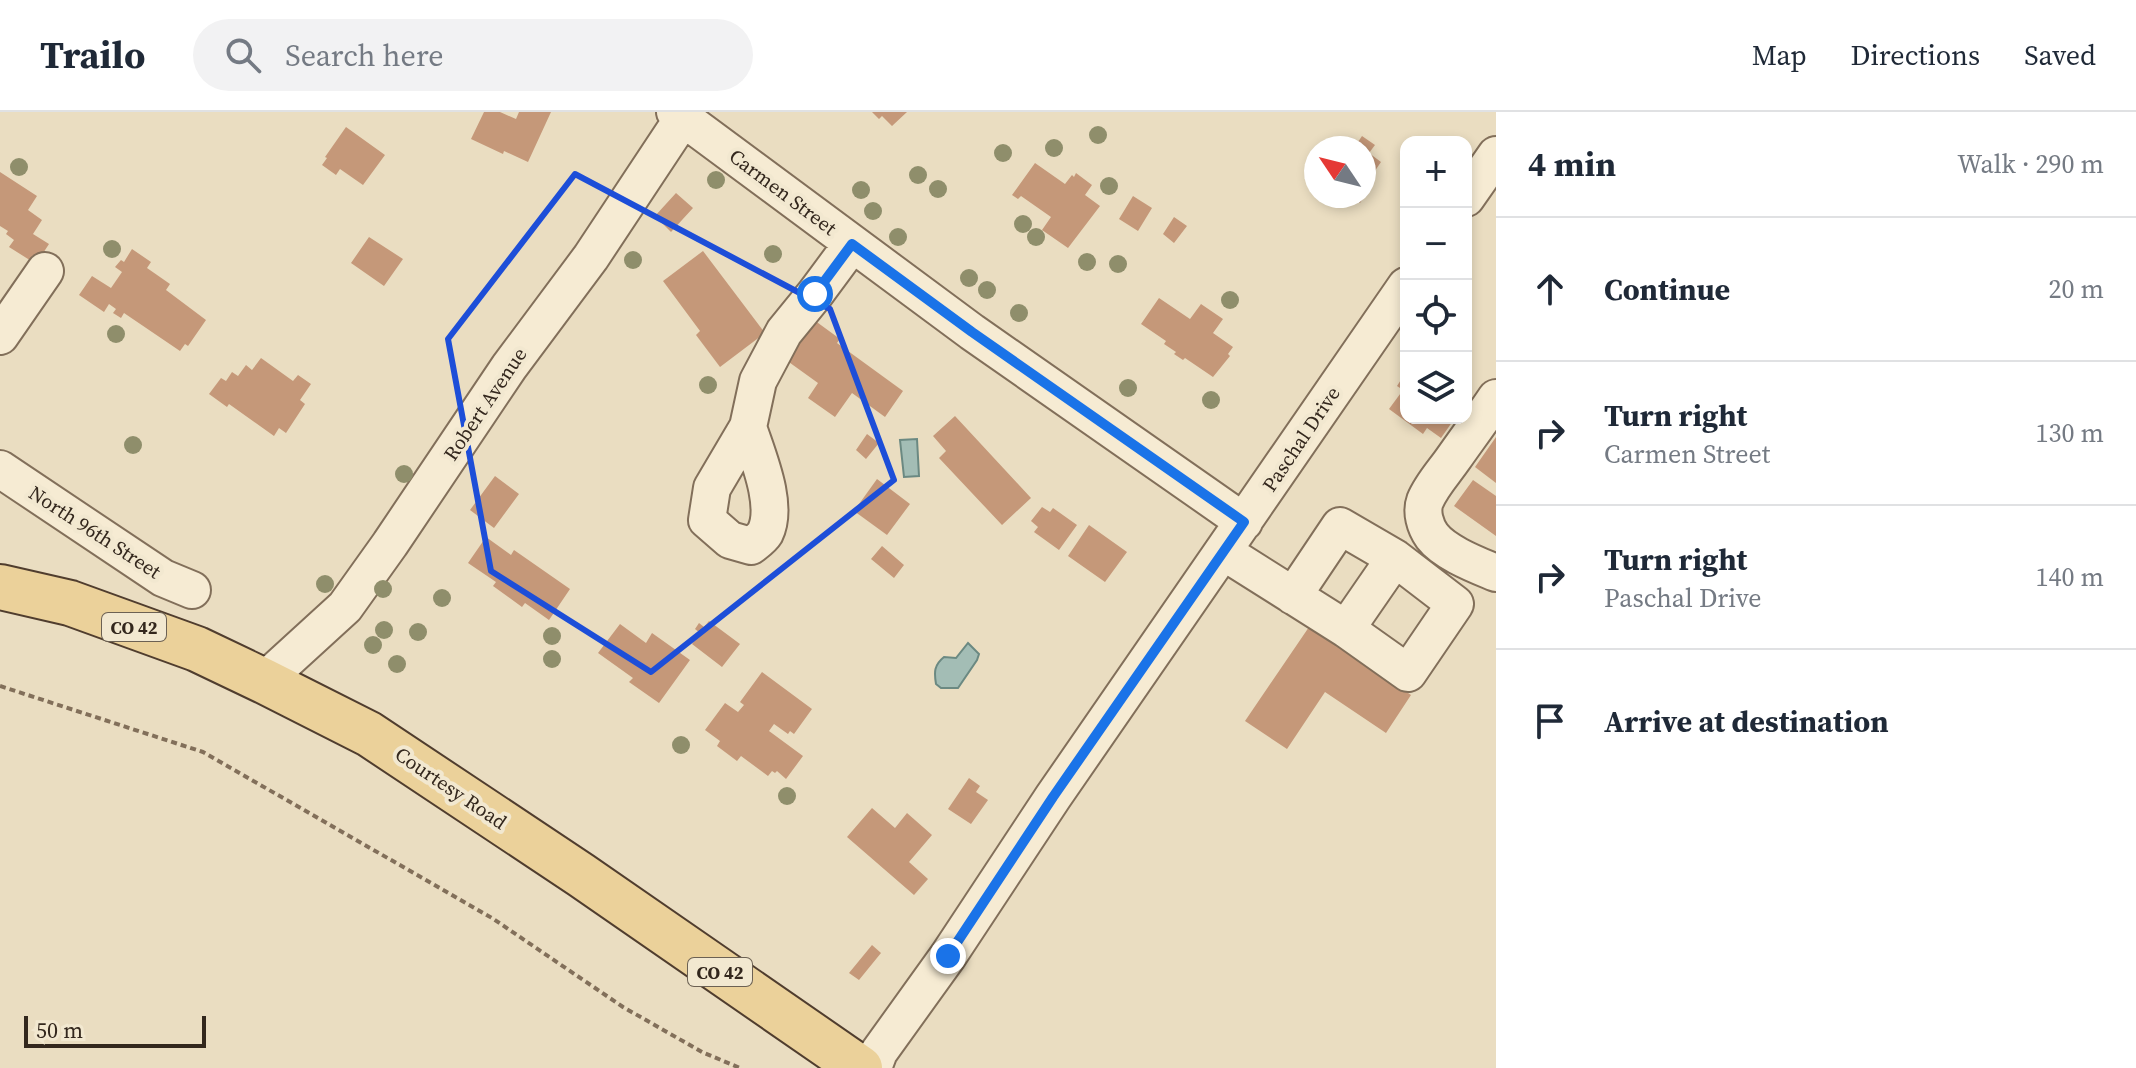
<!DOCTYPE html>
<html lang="en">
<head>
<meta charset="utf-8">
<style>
  :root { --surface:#fff; --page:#f2f2f3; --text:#1f2937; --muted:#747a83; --line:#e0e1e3 }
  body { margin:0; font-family:"Source Serif 4",serif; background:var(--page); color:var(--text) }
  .controls { position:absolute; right:24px; top:24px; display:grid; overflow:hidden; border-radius:16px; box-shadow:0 4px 12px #0003 }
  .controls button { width:72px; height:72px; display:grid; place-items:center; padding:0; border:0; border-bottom:2px solid var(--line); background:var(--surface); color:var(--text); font:40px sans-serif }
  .compass { position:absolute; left:1304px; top:24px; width:72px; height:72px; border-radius:50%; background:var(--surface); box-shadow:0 4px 12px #0003; rotate:305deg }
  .scale { position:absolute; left:24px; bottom:20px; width:182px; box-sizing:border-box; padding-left:8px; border:4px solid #33271d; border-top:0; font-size:22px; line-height:28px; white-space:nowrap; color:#33271d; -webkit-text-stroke:6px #f2e8d0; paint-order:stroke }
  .stop { position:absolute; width:24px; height:24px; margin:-18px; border:6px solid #1a73e8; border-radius:50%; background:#fff }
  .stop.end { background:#1a73e8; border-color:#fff; box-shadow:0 2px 8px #0008 }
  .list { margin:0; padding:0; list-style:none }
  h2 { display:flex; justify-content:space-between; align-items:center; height:104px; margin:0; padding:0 32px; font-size:34px }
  h2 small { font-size:26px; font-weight:400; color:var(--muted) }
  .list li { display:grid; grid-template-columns:52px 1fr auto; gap:24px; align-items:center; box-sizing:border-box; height:144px; padding:0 32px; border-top:2px solid var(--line) }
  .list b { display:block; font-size:30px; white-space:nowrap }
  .list p { margin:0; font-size:26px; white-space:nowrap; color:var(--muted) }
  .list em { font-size:26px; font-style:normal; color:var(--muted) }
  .icon { flex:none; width:44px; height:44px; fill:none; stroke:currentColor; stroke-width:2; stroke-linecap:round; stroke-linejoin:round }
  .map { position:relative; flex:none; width:1496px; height:956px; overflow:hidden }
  header { display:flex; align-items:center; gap:48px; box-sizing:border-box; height:112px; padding:0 40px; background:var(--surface); border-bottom:2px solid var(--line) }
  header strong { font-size:38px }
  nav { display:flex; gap:44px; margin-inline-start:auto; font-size:28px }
  .search { width:560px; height:72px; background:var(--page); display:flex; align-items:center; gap:20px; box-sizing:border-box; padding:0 28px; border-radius:44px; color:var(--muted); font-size:30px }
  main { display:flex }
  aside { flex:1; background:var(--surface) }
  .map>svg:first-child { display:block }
</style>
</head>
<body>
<header>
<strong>Trailo</strong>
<div class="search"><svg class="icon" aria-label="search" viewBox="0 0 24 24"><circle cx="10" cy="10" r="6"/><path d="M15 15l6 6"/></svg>Search here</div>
<nav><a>Map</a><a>Directions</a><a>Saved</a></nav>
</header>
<main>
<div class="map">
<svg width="1496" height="956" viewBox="0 0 1496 956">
  <rect width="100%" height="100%" fill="#eaddc1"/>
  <path fill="#a3bdb5" stroke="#6b8982" stroke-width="2" d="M917,327L919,364L904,365L900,328Z
    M968,531L979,542L977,548L958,576H941L936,572C934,560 934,553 944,545L956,546Z"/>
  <path fill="#c59879" d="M484,0H500L516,7L519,0H551L528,50L504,39L503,42L471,27Z
    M872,0H907L892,14L882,4L879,7Z
    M346,15L385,43L363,73L340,57L336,63L322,53L327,46L325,45Z
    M1362,24L1375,33L1369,41L1381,50L1368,69L1373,72L1360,91L1350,84H1364V36H1354Z
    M1035,51L1065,72L1072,63L1074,65L1076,61L1092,73L1085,83L1100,94L1068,136L1042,118L1051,105L1021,84L1018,87L1012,83Z
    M0,60L37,84L28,98L42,108L33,122L49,132L36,152L9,135L14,128L6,122L8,119L0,114Z
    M676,81L693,96L671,120L655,104Z
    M1133,84L1152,96L1138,119L1119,107Z
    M1174,105L1187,114L1174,131L1163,122Z
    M369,125L403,147L384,174L351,151Z
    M132,137L151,150L147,156L170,172L166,178L206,208L188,234L185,232L180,239L124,201L121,206L113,201L116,197L109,192L104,200L79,183L92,164L111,176L122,160L115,155L121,148L124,150Z
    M703,139L765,221L720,255L696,223L700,219L663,169Z
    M1159,186L1190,207L1201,192L1223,207L1213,221L1233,235L1228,242L1230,244L1213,265L1185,246L1183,248L1174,242L1176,240L1164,232L1166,229L1141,212Z
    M814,208L840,227L837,231L903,279L885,305L852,281L835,305L808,286L818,271L786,248Z
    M261,246L293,269L298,263L311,272L300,288L305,292L286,321L279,316L274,324L229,292L227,295L209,282L221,266L226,269L232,260L238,264L246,253L252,258Z
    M1406,260V306H1455L1441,326L1427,316L1423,322L1389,297L1403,278L1397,274Z
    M955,304L1031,386L1002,413L939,346L946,339L933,324Z
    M867,322L879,331L866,347L856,338Z
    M1496,325V371L1475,355Z
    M495,364L519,382L494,416L470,398Z
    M877,367L910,392L887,423L854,399Z
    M1473,368L1496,384V424L1454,394Z
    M1042,395L1050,400L1053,396L1077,413L1059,438L1034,420L1038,415L1031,409Z
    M1089,413L1127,440L1105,470L1068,444Z
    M486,425L511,443L514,438L570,477L549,508L525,491L522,495L493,474L496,470L468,451Z
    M882,434L904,453L894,466L871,447Z
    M709,509L740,532L722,555L692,532L700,521L695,517L699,511L704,515Z
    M620,512L646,531L652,521L690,548L659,591L629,570L633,566L598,541Z
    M1309,515L1346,539L1361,517L1363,550L1411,583L1386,621L1325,580L1287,637L1245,609Z
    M762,560L812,597L794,622L790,619L788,622L774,612L769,619L803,644L786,667L777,659L775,661L772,659L768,664L741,644L737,649L717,634L720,629L705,618L725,591L738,600L744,593L740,590Z
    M969,666L980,674L976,680L988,688L971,712L948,697Z
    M872,696L895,716L907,701L932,723L909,750L928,767L914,783L847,725Z
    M872,833L881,841L859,868L849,861Z"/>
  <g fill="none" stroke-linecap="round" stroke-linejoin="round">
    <g stroke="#826f5a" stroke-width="40">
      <path id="minor" d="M675,0L972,220L1244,410
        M1466,86L1496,43
        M0,224L45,159
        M1496,286C1482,307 1467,327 1453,347C1444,360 1431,374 1425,389C1421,400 1425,414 1432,424C1445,441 1477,453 1496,461
        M748,315C757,343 779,393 765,421C762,426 756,430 751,434L730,428L707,408L712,376L748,315L758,269L784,220L815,182L852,132
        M0,357L163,466L192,478
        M1224,440L1346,517L1395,446L1455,492L1408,561L1346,517
        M1293,484L1340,414L1395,446
        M264,569L345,495L390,432L509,255L591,145L687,0
        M873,956L879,940L948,844L1053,685L1406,174"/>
    </g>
    <g stroke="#503d2e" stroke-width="48">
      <path id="major" d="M0,475L70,491L197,537L264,569L369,622L581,763L860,956"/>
    </g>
    <path stroke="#826f5a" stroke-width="4" stroke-dasharray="6 4" stroke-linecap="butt" d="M0,574L203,640L492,806L623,895L702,940L740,956"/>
    <use href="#minor" stroke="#f6ebd3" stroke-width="36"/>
    <use href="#major" stroke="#ebd19a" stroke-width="44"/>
  </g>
  <g fill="#8f8e6b">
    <circle cx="1098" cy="23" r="9"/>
    <circle cx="1054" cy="36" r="9"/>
    <circle cx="1003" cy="41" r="9"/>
    <circle cx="19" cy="55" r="9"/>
    <circle cx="918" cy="63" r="9"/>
    <circle cx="716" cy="68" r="9"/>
    <circle cx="1109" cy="74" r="9"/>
    <circle cx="938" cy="77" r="9"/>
    <circle cx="861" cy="78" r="9"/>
    <circle cx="873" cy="99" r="9"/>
    <circle cx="1023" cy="112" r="9"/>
    <circle cx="898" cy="125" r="9"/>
    <circle cx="1036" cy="125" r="9"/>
    <circle cx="112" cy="137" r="9"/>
    <circle cx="773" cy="142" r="9"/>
    <circle cx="633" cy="148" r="9"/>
    <circle cx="1087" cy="150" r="9"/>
    <circle cx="1118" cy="152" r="9"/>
    <circle cx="969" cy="166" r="9"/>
    <circle cx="987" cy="178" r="9"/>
    <circle cx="1230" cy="188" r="9"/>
    <circle cx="1019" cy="201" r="9"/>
    <circle cx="116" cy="222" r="9"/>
    <circle cx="708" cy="273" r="9"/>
    <circle cx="1128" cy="276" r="9"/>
    <circle cx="1211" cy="288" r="9"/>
    <circle cx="133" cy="333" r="9"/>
    <circle cx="404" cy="362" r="9"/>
    <circle cx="325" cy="472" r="9"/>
    <circle cx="383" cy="477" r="9"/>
    <circle cx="442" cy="486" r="9"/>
    <circle cx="384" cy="518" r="9"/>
    <circle cx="418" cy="520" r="9"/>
    <circle cx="552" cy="524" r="9"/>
    <circle cx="373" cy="533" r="9"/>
    <circle cx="552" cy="547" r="9"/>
    <circle cx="397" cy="552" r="9"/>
    <circle cx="681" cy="633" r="9"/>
    <circle cx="787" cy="684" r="9"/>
  </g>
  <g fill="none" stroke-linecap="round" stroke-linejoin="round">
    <path stroke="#1a73e8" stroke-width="10" d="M815,182L852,132L972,220L1244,410L1053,685L948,844"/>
  </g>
  <path fill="none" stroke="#1d4ed8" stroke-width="6" stroke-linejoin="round" d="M575,62L830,197L894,368L651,560L491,459L448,227Z"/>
  <g text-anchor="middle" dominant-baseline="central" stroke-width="8" stroke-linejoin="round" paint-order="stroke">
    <g fill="#f2e8d0" stroke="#6c6153" stroke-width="2">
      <rect x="102" y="501" width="64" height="28" rx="6"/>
      <rect x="688" y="846" width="64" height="28" rx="6"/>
    </g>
    <g font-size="18" font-weight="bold" fill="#33271d">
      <text x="134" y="515">CO 42</text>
      <text x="720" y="860">CO 42</text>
    </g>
    <g font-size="20" fill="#33271d" stroke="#f2e8d0">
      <text transform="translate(783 80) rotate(37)">Carmen Street</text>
      <text transform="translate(485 292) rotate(-56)">Robert Avenue</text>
      <text transform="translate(1301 327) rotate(-56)">Paschal Drive</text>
      <text transform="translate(95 420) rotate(33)">North 96th Street</text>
      <text transform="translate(451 676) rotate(34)">Courtesy Road</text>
    </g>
  </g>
</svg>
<div class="controls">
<button>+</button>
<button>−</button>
<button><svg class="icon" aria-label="locate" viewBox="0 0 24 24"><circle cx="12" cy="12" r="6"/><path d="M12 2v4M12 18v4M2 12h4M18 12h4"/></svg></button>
<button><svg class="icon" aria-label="layers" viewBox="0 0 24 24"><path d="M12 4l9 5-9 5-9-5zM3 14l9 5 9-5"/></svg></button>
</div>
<svg class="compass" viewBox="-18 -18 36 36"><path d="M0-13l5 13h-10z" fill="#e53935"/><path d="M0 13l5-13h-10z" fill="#747a83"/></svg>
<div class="scale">50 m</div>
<div class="stop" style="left:815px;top:182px"></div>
<div class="stop end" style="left:948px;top:844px"></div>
</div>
<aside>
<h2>4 min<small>Walk · 290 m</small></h2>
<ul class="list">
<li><svg class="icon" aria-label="ahead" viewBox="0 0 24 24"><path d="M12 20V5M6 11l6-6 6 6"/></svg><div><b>Continue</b></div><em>20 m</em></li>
<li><svg class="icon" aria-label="right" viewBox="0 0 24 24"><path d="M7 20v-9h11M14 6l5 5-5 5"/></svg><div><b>Turn right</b><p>Carmen Street</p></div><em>130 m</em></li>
<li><svg class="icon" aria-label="right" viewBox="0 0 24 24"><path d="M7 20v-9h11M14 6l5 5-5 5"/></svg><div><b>Turn right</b><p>Paschal Drive</p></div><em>140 m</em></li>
<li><svg class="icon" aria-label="arrive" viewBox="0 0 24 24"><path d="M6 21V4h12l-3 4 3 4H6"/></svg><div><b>Arrive at destination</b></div></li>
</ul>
</aside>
</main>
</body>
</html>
